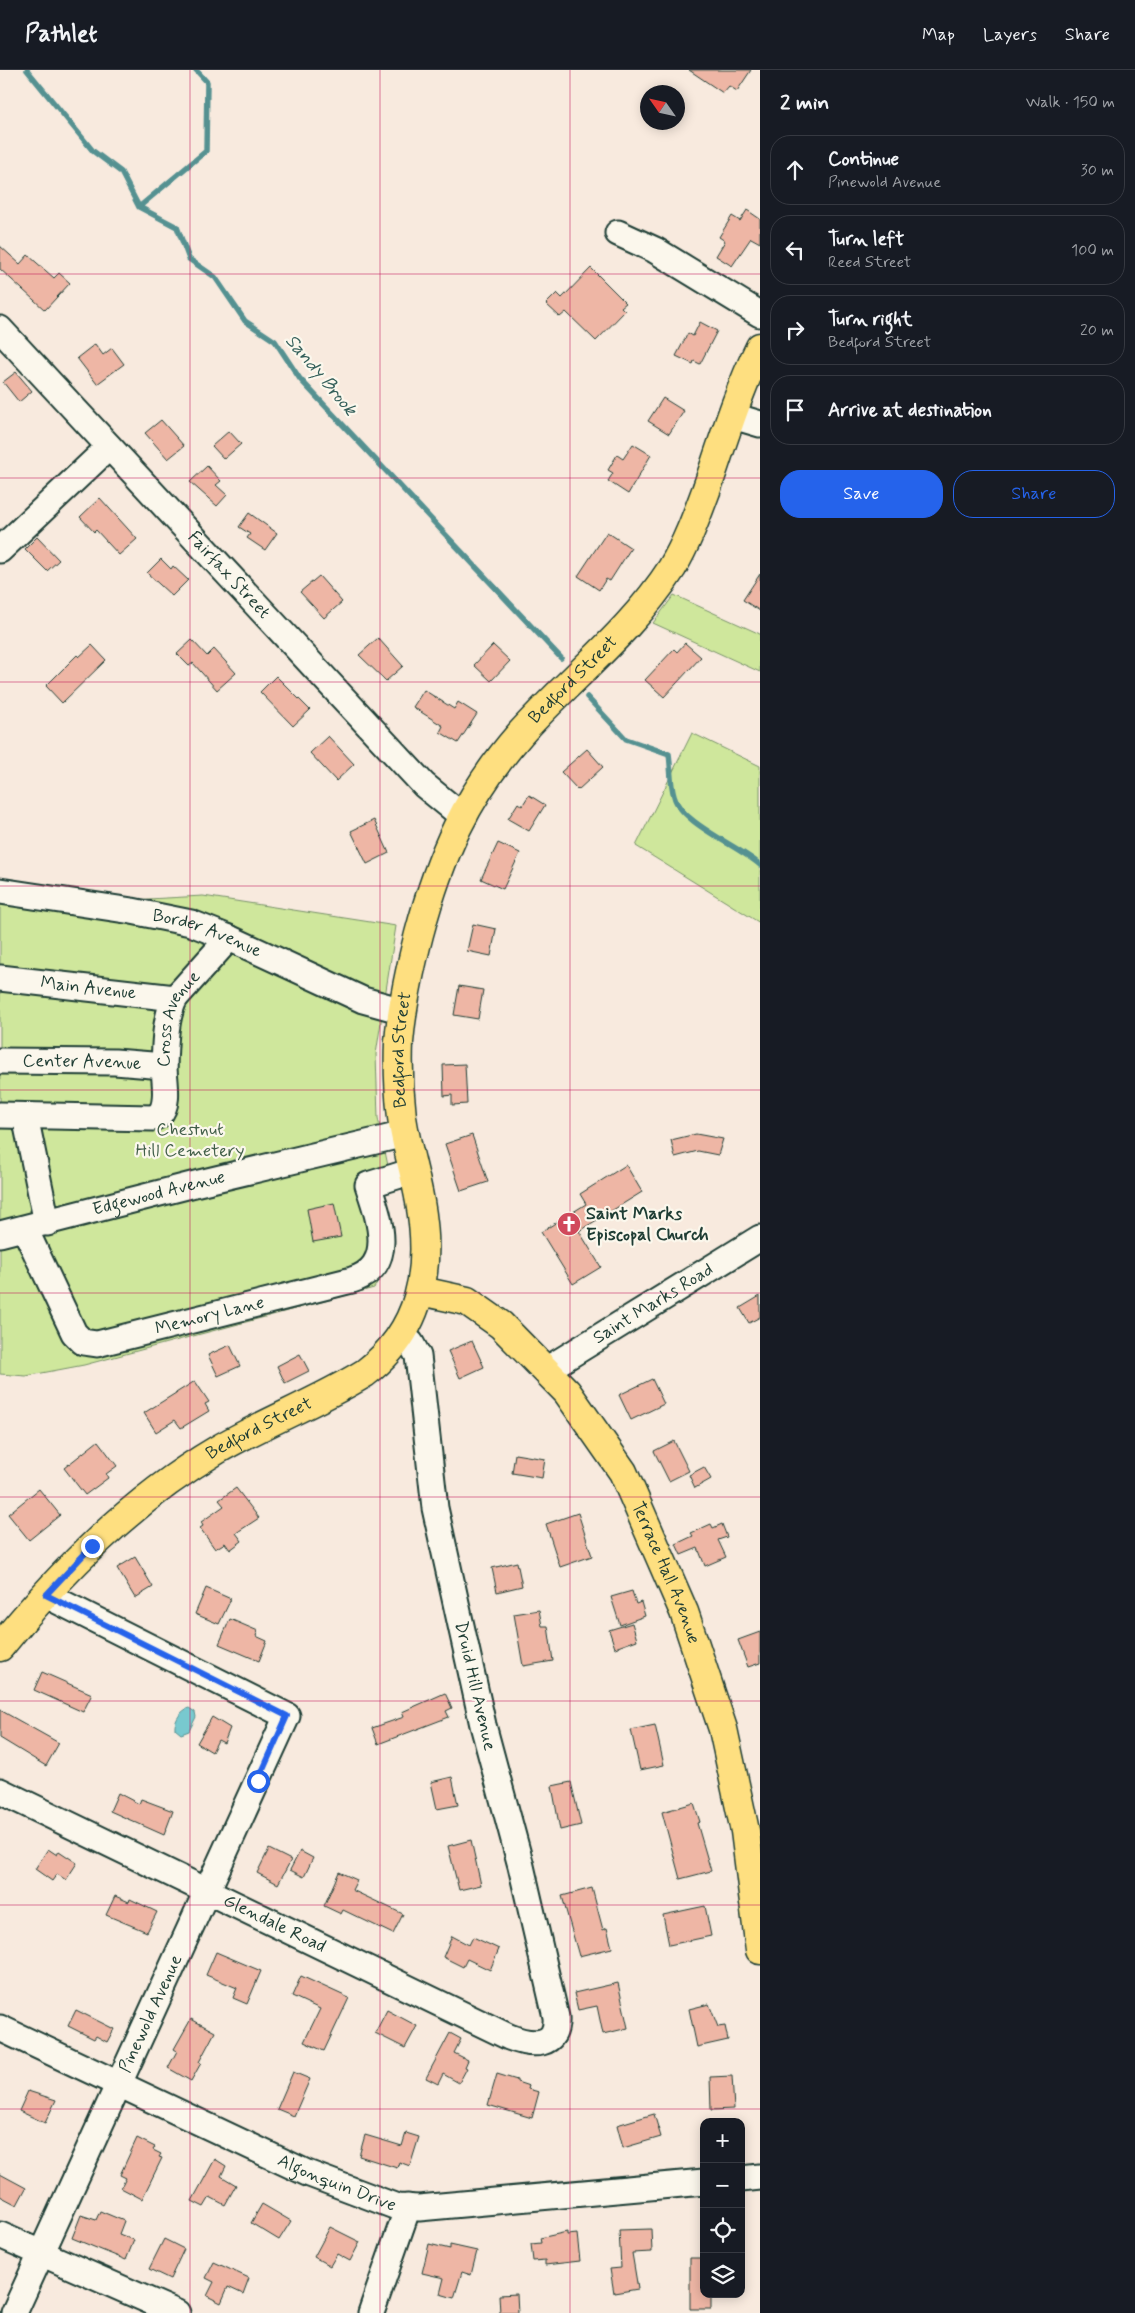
<!DOCTYPE html>
<html lang="en">
<head>
<meta charset="utf-8">
<style>
  :root { --surface:#171b24; --page:#242831; --text:#f1f3f6; --muted:#9ea1a6; --line:#363941; --accent:#2563eb }
  body { margin:0; font-family:Mynerve,sans-serif; background:var(--page); color:var(--text) }
  .controls { position:absolute; right:15px; bottom:15px; display:grid; overflow:hidden; border-radius:10px; box-shadow:0 2px 12px #0003 }
  .controls button { width:45px; height:45px; display:grid; place-items:center; padding:0; border:0; border-bottom:1px solid var(--line); background:var(--surface); color:var(--text); font:25px sans-serif }
  .compass { position:absolute; left:640px; top:15px; width:45px; height:45px; border-radius:50%; background:var(--surface); box-shadow:0 2px 12px #0003; rotate:304deg }
  .stop { position:absolute; width:15px; height:15px; margin:-11px; border:4px solid #2563eb; border-radius:50%; background:#fff }
  .stop.end { background:#2563eb; border-color:#fff; box-shadow:0 1px 5px #0008 }
  .list { margin:0; padding:0; list-style:none }
  h2 { display:flex; justify-content:space-between; align-items:center; height:65px; margin:0; padding:0 20px; font-size:21px }
  h2 small { font-size:16px; font-weight:400; color:var(--muted) }
  .list li { display:grid; grid-template-columns:32px 1fr auto; gap:15px; align-items:center; box-sizing:border-box; height:70px; margin:0 10px 10px; padding:0 10px; border:1px solid var(--line); border-radius:20px }
  .list b { display:block; font-size:19px; white-space:nowrap }
  .list p { margin:0; font-size:16px; white-space:nowrap; color:var(--muted) }
  .list em { font-size:16px; font-style:normal; color:var(--muted) }
  .actions { display:flex; gap:10px; padding:15px 20px }
  .actions a { flex:1; padding:11px 0; border:1px solid var(--accent); border-radius:20px; text-align:center; font-size:18px; color:var(--accent) }
  .actions .main { background:var(--accent); color:#fff }
  .icon { flex:none; width:28px; height:28px; fill:none; stroke:currentColor; stroke-width:2; stroke-linecap:round; stroke-linejoin:round }
  .map { position:relative; flex:none; width:760px; height:2243px; overflow:hidden }
  header { display:flex; align-items:center; gap:30px; box-sizing:border-box; height:70px; padding:0 25px; background:var(--surface); border-bottom:1px solid var(--line) }
  header strong { font-size:24px }
  nav { display:flex; gap:28px; margin-inline-start:auto; font-size:18px }
  main { display:flex }
  aside { flex:1; background:var(--surface) }
  .map>svg:first-child { display:block }
</style>
</head>
<body>
<header>
<strong>Pathlet</strong>
<nav><a>Map</a><a>Layers</a><a>Share</a></nav>
</header>
<main>
<div class="map">
<svg width="760" height="2243" viewBox="0 0 760 2243">
  <rect width="100%" height="100%" fill="#f8eade"/>
  <filter id="ink" filterUnits="userSpaceOnUse"><feTurbulence type="fractalNoise" baseFrequency=".02" numOctaves="2"/><feDisplacementMap in="SourceGraphic" scale="10" xChannelSelector="R" yChannelSelector="G"/><feConvolveMatrix kernelMatrix="1 2 1 2 8 2 1 2 1" color-interpolation-filters="sRGB"/></filter>
  <g filter="url(#ink)">
    <path fill="#cfe79c" stroke="#779268" d="M674,525L760,564V602L653,553Z
      M692,663L760,696V853L636,776Z
      M0,810L130,830L203,826L396,856L376,984L378,1048L392,1115L383,1123L384,1199L374,1218L84,1295L26,1306L0,1304Z"/>
    <path fill="#78c9cf" stroke="#549191" d="M189,1638L195,1642L196,1647L189,1661L181,1664L175,1659C174,1651 181,1640 189,1638Z"/>
    <g fill="none" stroke-linecap="round" stroke-linejoin="round">
      <path stroke="#549191" stroke-width="5.5" d="M27,0L93,81L121,102L139,137L177,157L189,189L215,207L245,251L275,271L300,309L561,588
        M139,137L206,81L207,12L196,0
        M587,627L626,669L669,684C671,698 670,713 674,726C680,753 739,776 760,795"/>
    </g>
    <path fill="#eeb6a5" stroke="#1f3d34" d="M689,0H751L737,21L729,16L723,23Z
      M747,140L760,149V173L751,168L732,196L716,186L725,171L719,167L732,146L740,151Z
      M0,176L20,194L28,185L54,208L59,203L70,213L45,240L0,199Z
      M591,198L626,233L621,237L625,241L596,271L566,242L560,247L546,234L557,223L562,228Z
      M700,252L717,261L700,294L694,291L693,294L676,286L688,263L693,266Z
      M95,274L103,285L112,278L124,294L97,314L77,288Z
      M16,302L32,321L19,332L3,312Z
      M663,328L684,341L669,364L648,351Z
      M161,350L184,376L168,389L145,363Z
      M229,361L241,374L224,389L212,376Z
      M633,374L651,385L628,424L608,411L613,403L608,400L617,385L623,389Z
      M207,396L221,411L216,415L227,425L217,436L190,412Z
      M100,428L137,469L119,485L96,460L94,462L80,447Z
      M249,443L277,463L265,480L247,468L250,464L239,457Z
      M607,462L631,478L610,511L606,509L599,520L578,506Z
      M37,467L59,490L47,501L25,479Z
      M161,489L171,499L173,496L188,510L172,526L147,503Z
      M760,504V541L743,530Z
      M319,506L342,532L324,548L300,522Z
      M378,568L403,596L386,611L359,585Z
      M192,570L207,586L214,579L236,603L217,620L193,593L189,596L177,584Z
      M685,573L701,587L664,627L645,610L674,579L677,582Z
      M92,575L106,590L62,633L46,616L77,585L79,587Z
      M493,575L510,591L491,611L474,595Z
      M276,606L310,640L293,656L260,622Z
      M424,620L454,639L458,632L477,644L458,673L440,662L443,656L413,637Z
      M328,666L354,694L336,711L310,683Z
      M587,679L603,697L578,720L561,702Z
      M529,725L545,735L529,761L508,749L518,733L522,736Z
      M374,750L389,783L367,794L351,761Z
      M498,773L520,783L503,819L481,809Z
      M473,854L496,859L491,886L467,881Z
      M459,916L483,920L478,949L454,945Z
      M465,994L467,1034L452,1035V1025L444,1026L443,995Z
      M696,1064L723,1069L718,1085L698,1081L675,1087L671,1070Z
      M472,1065L488,1112L461,1121L445,1074Z
      M626,1095L642,1122L579,1161L601,1197L573,1214L541,1162L586,1134L580,1124Z
      M334,1133L341,1167L313,1172L307,1139Z
      M760,1226V1247L749,1253L740,1238Z
      M472,1271L484,1297L460,1308L448,1281Z
      M230,1275L240,1296L218,1306L208,1285Z
      M300,1284L309,1301L285,1313L277,1296Z
      M652,1309L664,1334L631,1350L619,1325Z
      M195,1311L209,1332L205,1334L209,1341L181,1358L175,1350L156,1362L144,1343Z
      M98,1371L117,1396L106,1404L108,1408L85,1425L64,1398Z
      M674,1371L689,1401L669,1411L654,1381Z
      M515,1384L545,1389L542,1408L512,1403Z
      M704,1397L711,1409L695,1418L689,1405Z
      M236,1418L259,1448L236,1463L242,1471L230,1480L225,1473L215,1479L200,1458L203,1456L201,1452L224,1436L219,1430Z
      M39,1419L60,1445L29,1470L8,1444Z
      M578,1443L592,1486L560,1497L546,1454Z
      M711,1454L713,1458L722,1454L727,1467L718,1470L726,1487L705,1496L698,1478L681,1485L676,1474L693,1466L691,1463Z
      M135,1487L153,1517L135,1528L117,1498Z
      M517,1492L522,1516L497,1522L492,1498Z
      M206,1518L231,1529L219,1554L195,1544Z
      M632,1521L636,1534L641,1532L645,1546L620,1555L611,1527Z
      M539,1540L542,1556H548L553,1591L523,1596L514,1544Z
      M230,1549L258,1561L256,1566L267,1571L259,1591L219,1574Z
      M632,1553L637,1570L615,1578L609,1560Z
      M760,1562V1593L748,1597L738,1570Z
      M42,1602L92,1624L83,1642L34,1620Z
      M445,1623L452,1638L446,1641L449,1647L378,1674L372,1658L404,1647L402,1642Z
      M0,1640L59,1673L46,1696L0,1668Z
      M212,1647L230,1658L224,1673L218,1670L212,1682L197,1673Z
      M655,1655L664,1695L640,1700L631,1660Z
      M452,1707L458,1735L437,1739L431,1712Z
      M571,1712L581,1755L560,1760L552,1716Z
      M118,1723L139,1734L141,1729L173,1741L164,1765L110,1741Z
      M694,1733L700,1752L697,1753L711,1801L680,1809L662,1742Z
      M471,1770L481,1815L459,1820L448,1776Z
      M48,1779L57,1785L59,1781L77,1793L66,1810L57,1804L52,1811L35,1799Z
      M269,1779L291,1790L278,1814L257,1803Z
      M300,1781L313,1788L304,1807L290,1800Z
      M339,1802L357,1810L352,1820L403,1844L393,1864L343,1840L341,1844L324,1836Z
      M592,1818L603,1860L607,1858L612,1878L579,1886L562,1826Z
      M115,1826L129,1832L130,1829L157,1842L147,1862L106,1845Z
      M705,1836L711,1866L669,1875L663,1845Z
      M452,1866L469,1875L473,1867L499,1879L490,1900L467,1889L463,1897L443,1887Z
      M216,1882L261,1901L247,1934L233,1928L237,1918L206,1905Z
      M301,1906L349,1928L324,1981L304,1972L320,1939L292,1926Z
      M618,1913L628,1958L603,1964L597,1936L578,1940L574,1923Z
      M709,1934L718,1957L725,1956L728,1970L697,1977L689,1939Z
      M76,1940L114,1959L107,1972L96,1966L94,1969L68,1956Z
      M387,1940L417,1956L405,1978L375,1963Z
      M191,1949L215,1962L199,1992L201,1993L191,2011L168,1998L177,1981L174,1979Z
      M450,1963L461,1969L454,1983L468,1990L465,1997L467,1998L459,2013L443,2004L438,2014L426,2008Z
      M293,2002L310,2009L294,2046L277,2039Z
      M497,2004L517,2010V2012L529,2016L528,2019L539,2022L532,2048L488,2035Z
      M732,2006L734,2039L711,2040L710,2007Z
      M28,2021L56,2030L45,2053L19,2041Z
      M654,2044L661,2067L623,2078L617,2055Z
      M406,2063L419,2067L410,2096L399,2092L397,2098L359,2086L365,2065L402,2076Z
      M137,2068L155,2077L153,2080L161,2084L159,2087L162,2088L142,2129L121,2118L126,2108L120,2105Z
      M215,2089L226,2096L221,2106L236,2115L225,2135L210,2127L204,2137L192,2131Z
      M0,2104L26,2118L17,2135L0,2126Z
      M262,2134L291,2151L279,2170L251,2153Z
      M100,2141L124,2151L119,2164L134,2170L126,2190L72,2168L81,2145L96,2150Z
      M330,2157L360,2172L350,2191L337,2184L330,2196L314,2187Z
      M651,2159L652,2182L632,2183L638,2219L614,2223L610,2199L621,2198L619,2160Z
      M567,2162V2165L577,2164L580,2191L545,2195V2190L533,2191L531,2174L541,2173L540,2168Z
      M164,2169L184,2179L170,2209L149,2199Z
      M429,2174L450,2179V2175L477,2181L471,2205L462,2202L454,2228L440,2224L444,2208L422,2203Z
      M690,2188H704V2224H711V2239H690Z
      M214,2192L249,2208L243,2224L228,2217L221,2233L207,2226L214,2212L206,2208Z
      M517,2224L518,2243H500L499,2225Z"/>
    <g fill="none" stroke-linecap="round" stroke-linejoin="round">
      <g stroke="#1f3d34" stroke-width="29">
        <g id="minor">
          <path d="M618,163L655,180L760,244"/>
          <path id="s1" d="M0,259L424,715L462,746"/>
          <path d="M733,346L760,354"/>
          <path d="M0,480L109,377"/>
          <path id="s2" d="M0,821L132,841L191,853L229,868L363,930L403,941"/>
          <path id="s3" d="M0,908L175,928"/>
          <path id="s4" d="M0,991L115,992L164,996"/>
          <path id="s5" d="M0,1045L153,1048L159,1045C170,1034 164,1010 164,996C165,974 165,948 175,928L229,868"/>
          <path d="M25,1046L47,1153"/>
          <path id="s6" d="M25,1159L74,1263L83,1272L97,1274L352,1210C397,1196 379,1148 368,1115L413,1101"/>
          <path id="s7" d="M0,1164L199,1113L405,1064"/>
          <path id="s8" d="M546,1300L760,1168"/>
          <path id="s9" d="M0,1721L509,1967C532,1976 558,1978 556,1947L521,1796L483,1655L435,1438L418,1286L411,1273L401,1266"/>
          <path id="s10" d="M0,1958L307,2103L397,2137L419,2138L704,2112"/>
          <path d="M741,2109L760,2107"/>
          <path d="M0,2165L177,2243"/>
          <path id="s11" d="M14,2243L287,1646L46,1525"/>
          <path d="M371,2243L408,2137"/>
        </g>
      </g>
      <g stroke="#1f3d34" stroke-width="31">
        <g id="major">
          <path id="s12" d="M421,1221L467,1231L501,1255L567,1322L623,1402L684,1542L723,1659L745,1761L760,1880"/>
          <path id="s13" d="M0,1577C62,1501 132,1430 217,1380C265,1352 318,1332 365,1303C422,1260 432,1199 420,1132C415,1103 406,1076 402,1047C399,1022 398,996 399,972C402,935 410,899 419,864C440,785 466,726 520,664C570,608 631,562 672,498C687,473 697,445 707,418C723,371 738,322 760,277"/>
        </g>
      </g>
      <use href="#minor" stroke="#fbf7ec" stroke-width="25"/>
      <use href="#major" stroke="#fedf80" stroke-width="28"/>
    </g>
  </g>
  <g fill="none" stroke-linecap="round" stroke-linejoin="round" filter="url(#ink)">
    <path stroke="#2563eb" stroke-width="6" d="M92,1476L46,1525L287,1646L258,1711"/>
  </g>
  <path fill="none" stroke="#c2185b" stroke-width="1" stroke-opacity="0.55" d="M190,0V2243M380,0V2243M570,0V2243M0,204H760M0,408H760M0,612H760M0,816H760M0,1020H760M0,1223H760M0,1427H760M0,1631H760M0,1835H760M0,2039H760"/>
  <defs>
    <g id="church-disc" transform="scale(1.25)"><circle r="9.5" fill="#d1495b" stroke="#fbf7ec"/><path d="M-1.2-6h2.4v3.5h3.3v2.4h-3.3V6h-2.4V-.1h-3.3v-2.4h3.3Z" fill="#fff"/></g>
  </defs>
  <g fill-rule="evenodd">
    <use href="#church-disc" x="569" y="1154"/>
  </g>
  <g text-anchor="middle" dominant-baseline="central" stroke-width="4.5" stroke-linejoin="round" paint-order="stroke">
    <g font-size="18" fill="#1f3d34" stroke="#fbf7ec">
      <text stroke="none"><textPath href="#s1" startOffset="336">Fairfax Street</textPath></text>
      <text stroke="none"><textPath href="#s13" startOffset="1226">Bedford Street</textPath></text>
      <text stroke="none"><textPath href="#s2" startOffset="212">Border Avenue</textPath></text>
      <text stroke="none"><textPath href="#s3" startOffset="89">Main Avenue</textPath></text>
      <text stroke="none"><textPath href="#s5" startOffset="261">Cross Avenue</textPath></text>
      <text stroke="none"><textPath href="#s13" startOffset="806">Bedford Street</textPath></text>
      <text stroke="none"><textPath href="#s4" startOffset="82">Center Avenue</textPath></text>
      <text stroke="none"><textPath href="#s7" startOffset="164">Edgewood Avenue</textPath></text>
      <text stroke="none"><textPath href="#s8" startOffset="126">Saint Marks Road</textPath></text>
      <text stroke="none"><textPath href="#s6" startOffset="258">Memory Lane</textPath></text>
      <text stroke="none"><textPath href="#s13" startOffset="342">Bedford Street</textPath></text>
      <text stroke="none"><textPath href="#s12" startOffset="390">Terrace Hall Avenue</textPath></text>
      <text transform="translate(475 1616) rotate(77)">Druid Hill Avenue</text>
      <text stroke="none"><textPath href="#s9" startOffset="305">Glendale Road</textPath></text>
      <text stroke="none"><textPath href="#s11" startOffset="329">Pinewold Avenue</textPath></text>
      <text stroke="none"><textPath href="#s10" startOffset="371">Algonquin Drive</textPath></text>
    </g>
    <g font-size="18" fill="#425f49" stroke="#fbf7ec">
      <text x="190" y="1060">Chestnut<tspan x="190" dy="21">Hill Cemetery</tspan></text>
    </g>
    <g font-size="18" font-weight="bold" fill="#1f3d34" stroke="#fbf7ec" text-anchor="start">
      <text x="586" y="1144">Saint Marks<tspan x="586" dy="21">Episcopal Church</tspan></text>
    </g>
    <g font-size="19" font-style="italic" fill="#35605b" stroke="#fbf7ec">
      <text transform="translate(321 305) rotate(50)">Sandy Brook</text>
    </g>
  </g>
</svg>
<div class="controls">
<button>+</button>
<button>−</button>
<button><svg class="icon" aria-label="locate" viewBox="0 0 24 24"><circle cx="12" cy="12" r="6"/><path d="M12 2v4M12 18v4M2 12h4M18 12h4"/></svg></button>
<button><svg class="icon" aria-label="layers" viewBox="0 0 24 24"><path d="M12 4l9 5-9 5-9-5zM3 14l9 5 9-5"/></svg></button>
</div>
<svg class="compass" viewBox="-18 -18 36 36"><path d="M0-13l5 13h-10z" fill="#e53935"/><path d="M0 13l5-13h-10z" fill="#9ea1a6"/></svg>
<div class="stop" style="left:258px;top:1711px"></div>
<div class="stop end" style="left:92px;top:1476px"></div>
</div>
<aside>
<h2>2 min<small>Walk · 150 m</small></h2>
<ul class="list">
<li><svg class="icon" aria-label="ahead" viewBox="0 0 24 24"><path d="M12 20V5M6 11l6-6 6 6"/></svg><div><b>Continue</b><p>Pinewold Avenue</p></div><em>30 m</em></li>
<li><svg class="icon" aria-label="left" viewBox="0 0 24 24"><path d="M17 20v-9H6M10 6l-5 5 5 5"/></svg><div><b>Turn left</b><p>Reed Street</p></div><em>100 m</em></li>
<li><svg class="icon" aria-label="right" viewBox="0 0 24 24"><path d="M7 20v-9h11M14 6l5 5-5 5"/></svg><div><b>Turn right</b><p>Bedford Street</p></div><em>20 m</em></li>
<li><svg class="icon" aria-label="arrive" viewBox="0 0 24 24"><path d="M6 21V4h12l-3 4 3 4H6"/></svg><div><b>Arrive at destination</b></div></li>
</ul>
<div class="actions"><a class="main">Save</a><a>Share</a></div>
</aside>
</main>
</body>
</html>
